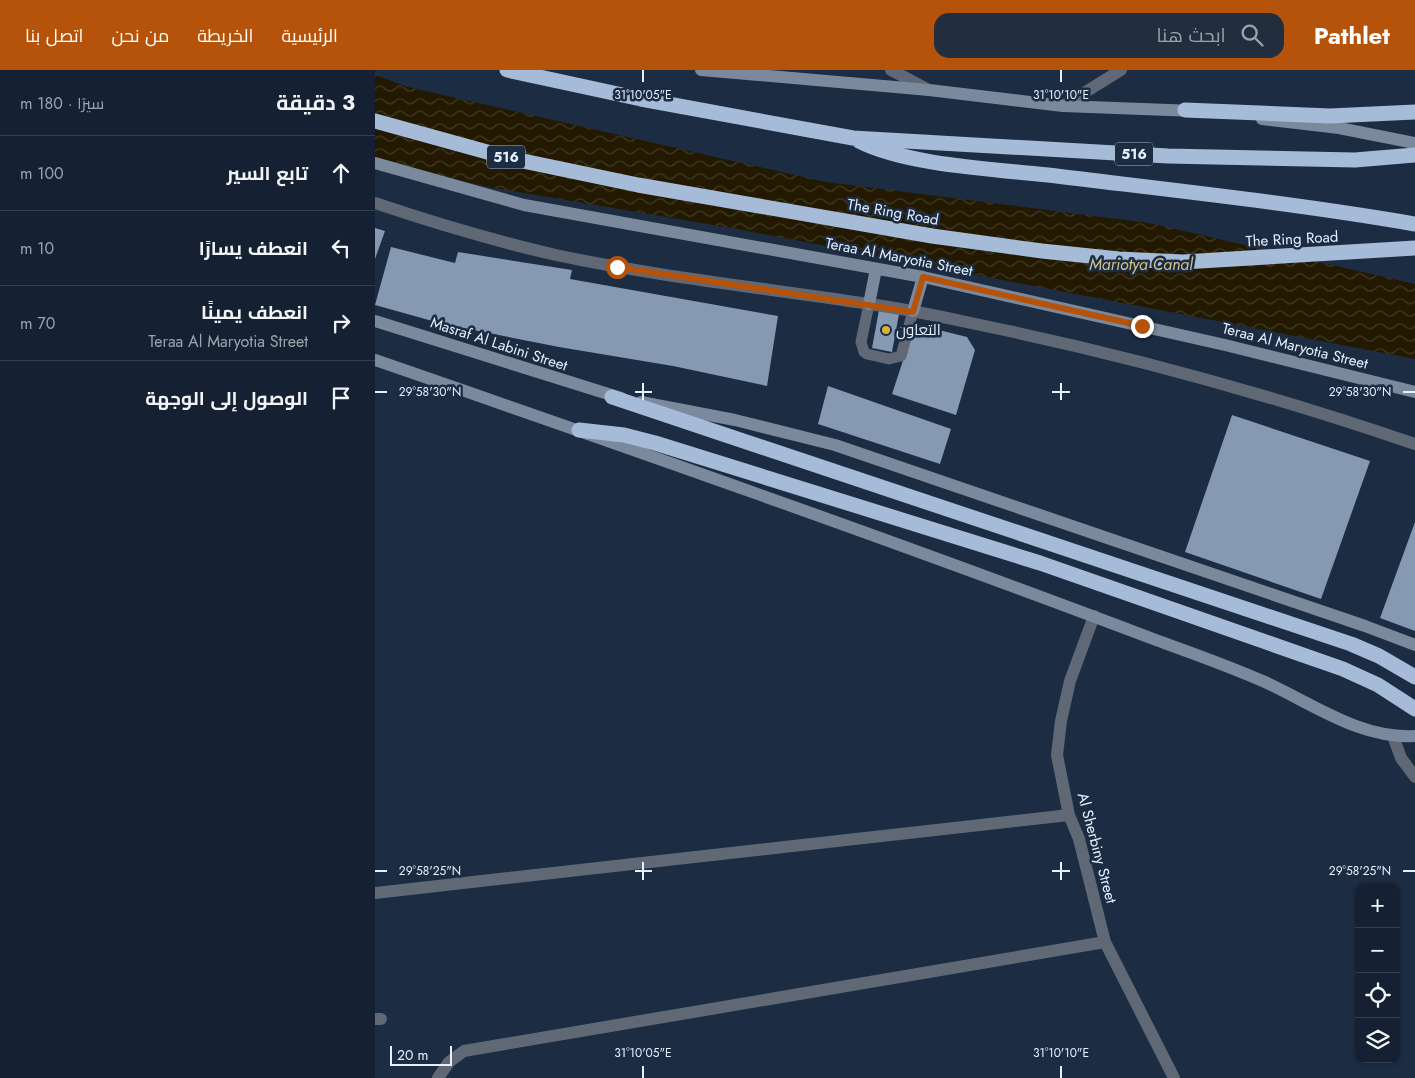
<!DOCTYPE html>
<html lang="ar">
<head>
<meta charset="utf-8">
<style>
  :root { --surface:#152132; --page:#222e3e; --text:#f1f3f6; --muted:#9da3ac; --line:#343e4d; --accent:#b45309 }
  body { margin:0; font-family:Jost,Cairo,sans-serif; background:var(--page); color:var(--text); direction:rtl }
  .controls { position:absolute; right:15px; bottom:15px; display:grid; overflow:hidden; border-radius:10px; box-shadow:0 1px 4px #0004 }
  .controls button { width:45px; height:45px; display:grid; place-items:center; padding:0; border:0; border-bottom:1px solid var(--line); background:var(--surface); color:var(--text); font:25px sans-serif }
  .scale { position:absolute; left:15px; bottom:12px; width:62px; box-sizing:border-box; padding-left:5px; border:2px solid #e5f0fe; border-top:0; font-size:14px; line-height:18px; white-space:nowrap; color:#e5f0fe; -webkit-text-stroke:4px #1c2c42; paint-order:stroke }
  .stop { position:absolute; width:15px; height:15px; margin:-11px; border:4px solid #b45309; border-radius:50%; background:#fff }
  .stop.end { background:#b45309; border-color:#fff; box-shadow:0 1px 5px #0008 }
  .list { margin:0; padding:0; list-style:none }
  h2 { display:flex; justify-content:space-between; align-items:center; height:65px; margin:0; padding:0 20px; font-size:21px }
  h2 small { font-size:16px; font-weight:400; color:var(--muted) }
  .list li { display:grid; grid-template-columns:32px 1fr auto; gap:15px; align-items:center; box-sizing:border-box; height:75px; padding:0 20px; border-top:1px solid var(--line) }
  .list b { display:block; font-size:19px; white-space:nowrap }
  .list p { margin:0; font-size:16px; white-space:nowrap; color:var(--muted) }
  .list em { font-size:16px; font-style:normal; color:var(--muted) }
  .icon { flex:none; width:28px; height:28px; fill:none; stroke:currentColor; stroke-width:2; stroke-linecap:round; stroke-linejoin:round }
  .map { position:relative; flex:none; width:1040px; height:1008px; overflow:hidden; direction:ltr }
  header { display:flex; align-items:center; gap:30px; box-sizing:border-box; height:70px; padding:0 25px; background:var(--accent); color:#fff }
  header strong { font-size:24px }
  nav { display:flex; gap:28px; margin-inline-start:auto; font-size:18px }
  .search { width:350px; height:45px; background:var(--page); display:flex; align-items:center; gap:12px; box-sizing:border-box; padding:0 18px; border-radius:15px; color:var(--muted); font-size:19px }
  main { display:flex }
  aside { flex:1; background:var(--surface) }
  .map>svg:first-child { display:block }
</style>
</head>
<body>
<header>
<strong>Pathlet</strong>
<div class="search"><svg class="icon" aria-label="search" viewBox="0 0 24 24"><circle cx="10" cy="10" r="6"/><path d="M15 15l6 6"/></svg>ابحث هنا</div>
<nav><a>الرئيسية</a><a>الخريطة</a><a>من نحن</a><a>اتصل بنا</a></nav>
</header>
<main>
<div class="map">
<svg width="1040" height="1008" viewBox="0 0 1040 1008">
  <defs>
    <pattern id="water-waves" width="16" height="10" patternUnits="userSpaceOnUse" patternTransform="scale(1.25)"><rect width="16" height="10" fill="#221900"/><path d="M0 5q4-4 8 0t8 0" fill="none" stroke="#423b26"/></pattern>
  </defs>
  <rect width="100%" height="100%" fill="#1c2c42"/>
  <path fill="url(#water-waves)" d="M0,5L33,17L451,112L774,153L1040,214V289L362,159L113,117L0,90Z"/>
  <path fill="#8599b3" d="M0,158L10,161L0,189Z
    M16,177L80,193L83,182L197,200L195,209L403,246L392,316L298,296L184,277L68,254L0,235Z
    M504,240L524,244L517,282L497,278Z
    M540,254L592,267L600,280L581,345L517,324Z
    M453,316L576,359L565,394L443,354Z
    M857,345L995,391L946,529L810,482Z
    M1040,452V561L1005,548Z"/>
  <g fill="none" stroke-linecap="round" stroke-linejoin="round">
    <path stroke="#5f6874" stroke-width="11" d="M494,234L486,272L489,282L492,284L514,289L526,286L538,241"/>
    <path stroke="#5f6874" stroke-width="12" d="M516,0L554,20
      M688,36L746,0
      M719,546L695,611L686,651L682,685L694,745L704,769L730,872L799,1008
      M1018,666L1026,688L1040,707
      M0,823L694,745
      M0,949H6
      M63,1008L74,992L89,981L730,872"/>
    <path stroke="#5f6874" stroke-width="12" d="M0,133C59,153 120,171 181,185C284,207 390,218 494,234C533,239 572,248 610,256C756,286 899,326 1040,374"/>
    <path stroke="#7b899c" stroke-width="12" d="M326,0L554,20L688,36L820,41
      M887,49L964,58L1040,73
      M0,93L149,135L548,207L850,275L1040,322
      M494,234L501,199
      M538,241L548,207
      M0,251L246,328
      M0,290C261,380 523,472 781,570C817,583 854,596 890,612C938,634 985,669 1040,666
      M266,332L360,350L460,375L990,556L1040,575"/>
    <path stroke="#a5bbd8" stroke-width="15" d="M132,0L266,29L478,68L793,86L980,90L1040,85
      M810,40L955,46L1040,42
      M0,51L134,88L263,115L557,166L667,181L744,189L808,192L1040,178
      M484,71C531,95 618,99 673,105C795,120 918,133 1040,154
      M237,327L976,574L1004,586L1040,607
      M204,360L249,365L280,373L665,493L968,599L1003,615L1040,639"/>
  </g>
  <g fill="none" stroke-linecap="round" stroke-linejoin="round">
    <path stroke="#b45309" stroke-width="6" d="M242,197L538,242L548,207L767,256"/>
  </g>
  <path fill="none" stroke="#e5f0fe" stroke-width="2" d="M268,0V12M686,0V12M268,313V330M686,313V330M0,322H12M260,322H277M677,322H695M1028,322H1040M268,792V810M686,792V810M0,801H12M260,801H277M677,801H695M1028,801H1040M268,996V1008M686,996V1008"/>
  <circle fill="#d8b434" stroke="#1c2c42" stroke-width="2" cx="511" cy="260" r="5"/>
  <g text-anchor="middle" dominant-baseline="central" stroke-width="5" stroke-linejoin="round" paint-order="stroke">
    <g fill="#1c2c42" stroke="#a9b5c6" stroke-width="1">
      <rect x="740" y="72.5" width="38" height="23" rx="4"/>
      <rect x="112" y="75.5" width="38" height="23" rx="4"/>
    </g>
    <g font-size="14" font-weight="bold" fill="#e5f0fe">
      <text x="759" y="84">516</text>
      <text x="131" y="87">516</text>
    </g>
    <g font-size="15" fill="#e5f0fe" stroke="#1c2c42">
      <text transform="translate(518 142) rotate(10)">The Ring Road</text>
      <text transform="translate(917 169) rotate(-3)">The Ring Road</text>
      <text transform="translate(524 187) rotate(11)">Teraa Al Maryotia Street</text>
      <text transform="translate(124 274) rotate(18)">Masraf Al Labini Street</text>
      <text transform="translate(920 276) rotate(14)">Teraa Al Maryotia Street</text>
      <text transform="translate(722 778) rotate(75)">Al Sherbiny Street</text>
    </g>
    <g font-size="15" fill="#e5f0fe" stroke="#1c2c42" text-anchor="start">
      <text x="521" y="260">التعاون</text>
    </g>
    <g font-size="16" font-style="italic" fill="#d4c187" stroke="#1c2c42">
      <text x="766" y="194">Mariotya Canal</text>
    </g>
  </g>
  <g font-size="12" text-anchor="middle" fill="#e5f0fe" stroke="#1c2c42" stroke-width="5" stroke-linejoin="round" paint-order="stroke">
    <text x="268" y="29">31°10'05"E</text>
    <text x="686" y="29">31°10'10"E</text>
    <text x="55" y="326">29°58'30"N</text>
    <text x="985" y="326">29°58'30"N</text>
    <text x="55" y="805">29°58'25"N</text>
    <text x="985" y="805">29°58'25"N</text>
    <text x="268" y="987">31°10'05"E</text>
    <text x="686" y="987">31°10'10"E</text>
  </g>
</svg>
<div class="controls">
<button>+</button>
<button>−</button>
<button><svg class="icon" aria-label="locate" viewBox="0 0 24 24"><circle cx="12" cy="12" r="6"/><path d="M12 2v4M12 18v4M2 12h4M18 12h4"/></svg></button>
<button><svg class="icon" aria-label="layers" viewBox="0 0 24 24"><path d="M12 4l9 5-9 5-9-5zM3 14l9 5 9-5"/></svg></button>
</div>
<div class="scale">20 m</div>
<div class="stop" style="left:242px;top:197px"></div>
<div class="stop end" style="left:767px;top:256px"></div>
</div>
<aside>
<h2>3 دقيقة<small>سيرًا · 180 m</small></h2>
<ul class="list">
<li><svg class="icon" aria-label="ahead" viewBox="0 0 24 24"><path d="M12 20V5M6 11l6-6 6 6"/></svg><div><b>تابع السير</b></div><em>100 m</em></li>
<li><svg class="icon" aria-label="left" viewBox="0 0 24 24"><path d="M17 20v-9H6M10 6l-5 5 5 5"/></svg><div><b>انعطف يسارًا</b></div><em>10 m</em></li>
<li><svg class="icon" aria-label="right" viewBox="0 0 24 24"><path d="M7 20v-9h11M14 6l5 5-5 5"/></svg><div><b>انعطف يمينًا</b><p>Teraa Al Maryotia Street</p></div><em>70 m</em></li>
<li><svg class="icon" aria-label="arrive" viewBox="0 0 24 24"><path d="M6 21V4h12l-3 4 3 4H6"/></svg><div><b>الوصول إلى الوجهة</b></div></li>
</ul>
</aside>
</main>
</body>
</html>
